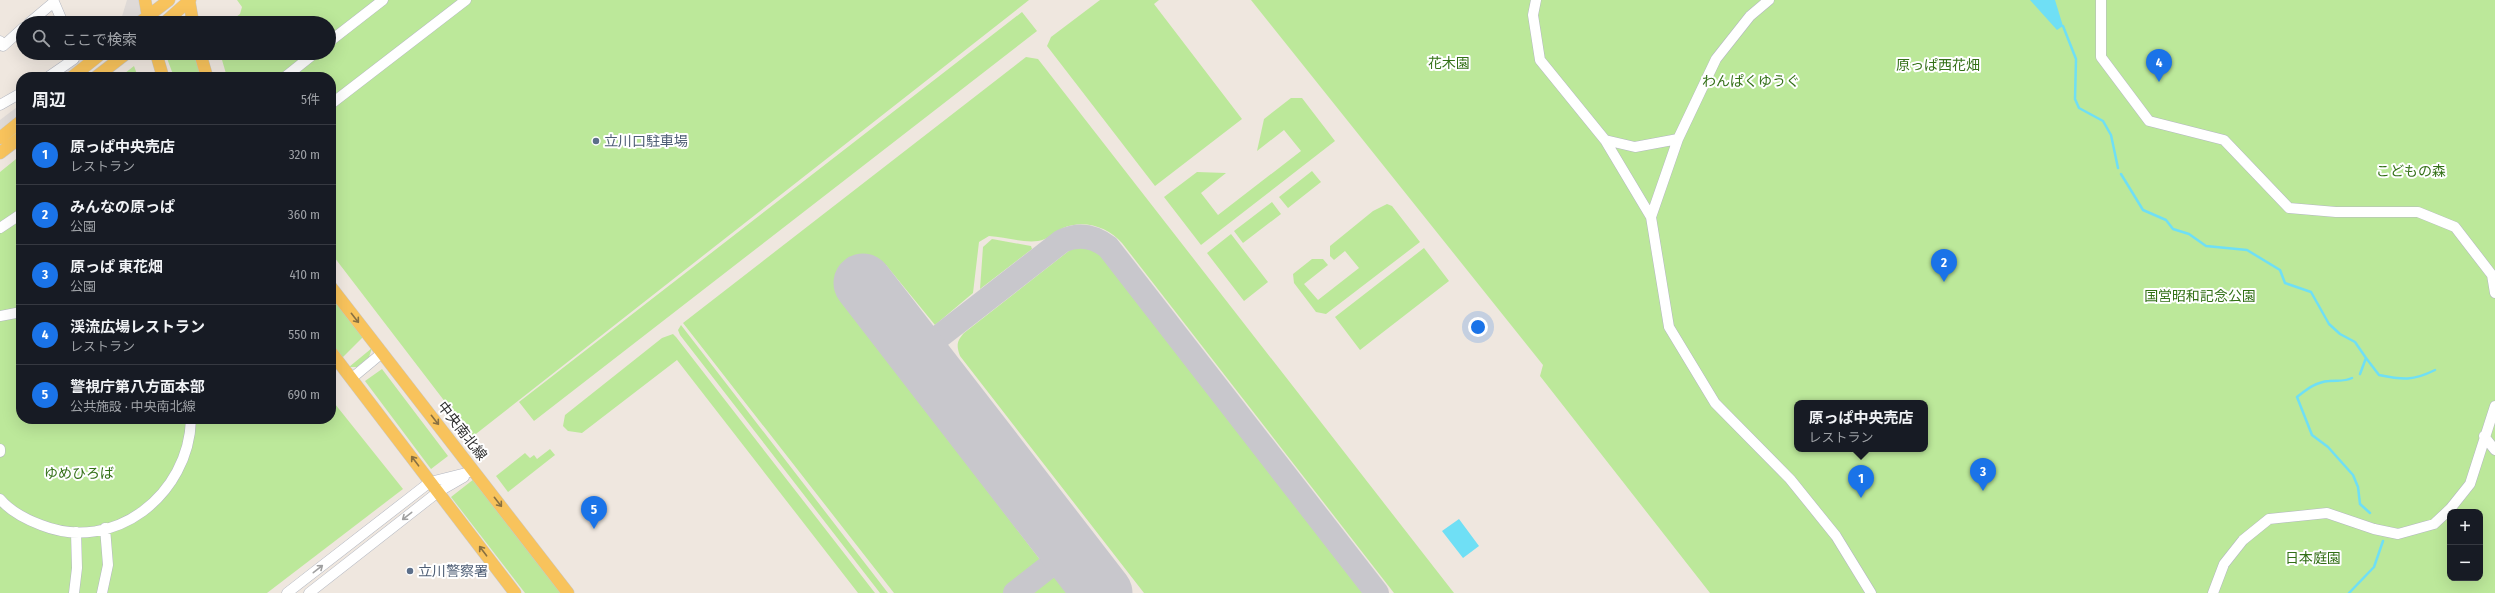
<!DOCTYPE html>
<html lang="ja">
<head>
<meta charset="utf-8">
<style>
  :root { --surface:#171b24; --page:#20242c; --text:#f1f3f6; --muted:#9ea1a6; --line:#363941; --accent:#1a73e8 }
  body { margin:0; font-family:"Fira Sans Condensed","Noto Sans JP",sans-serif; background:var(--page); color:var(--text) }
  .controls { position:absolute; right:12px; bottom:12px; display:grid; overflow:hidden; border-radius:8px; box-shadow:0 4px 16px #0002 }
  .controls button { width:36px; height:36px; display:grid; place-items:center; padding:0; border:0; border-bottom:1px solid var(--line); background:var(--surface); color:var(--text); font:20px sans-serif }
  .you { position:absolute; left:1478px; top:327px; width:14px; height:14px; margin:-10px; border:3px solid #fff; border-radius:50%; background:#1a73e8; box-shadow:0 0 0 6px #1a73e833 }
  .badge { display:grid; place-items:center; width:26px; height:26px; border-radius:50%; background:var(--accent); color:#fff; font-size:13px; font-weight:700 }
  .pin { position:absolute; translate:-50% -33px; filter:drop-shadow(0 1px 2px #0008) }
  .pin::after { content:''; position:absolute; top:21px; width:14px; height:12px; background:inherit; clip-path:polygon(0 0,100% 0,50% 100%) }
  .popup { position:absolute; left:1794px; top:400px; width:134px; height:52px; box-sizing:border-box; display:grid; place-content:center; border-radius:8px; background:var(--surface); filter:drop-shadow(0 1px 3px #0005); font-size:13px; white-space:nowrap; color:var(--muted) }
  .popup b { font-size:15px; color:var(--text) }
  .popup::after { content:''; position:absolute; left:50%; top:100%; margin-left:-8px; border:8px solid transparent; border-top-color:var(--surface) }
  .list { margin:0; padding:0; list-style:none }
  h2 { display:flex; justify-content:space-between; align-items:center; height:52px; margin:0; padding:0 16px; font-size:17px }
  h2 small { font-size:13px; font-weight:400; color:var(--muted) }
  .list li { display:grid; grid-template-columns:26px 1fr auto; gap:12px; align-items:center; box-sizing:border-box; height:60px; padding:0 16px; border-top:1px solid var(--line) }
  .list b { display:block; font-size:15px; white-space:nowrap }
  .list p { margin:0; font-size:13px; white-space:nowrap; color:var(--muted) }
  .list em { font-size:13px; font-style:normal; color:var(--muted) }
  .icon { flex:none; width:22px; height:22px; fill:none; stroke:currentColor; stroke-width:2; stroke-linecap:round; stroke-linejoin:round }
  .map { position:relative; flex:none; width:2495px; height:593px; overflow:hidden }
  .search { position:absolute; background:var(--surface); box-shadow:0 4px 16px #0002; left:16px; top:16px; width:320px; height:44px; display:flex; align-items:center; gap:10px; box-sizing:border-box; padding:0 14px; border-radius:22px; color:var(--muted); font-size:15px }
  .panel { position:absolute; background:var(--surface); box-shadow:0 4px 16px #0002; left:16px; top:72px; width:320px; height:352px; border-radius:16px }
  .map>svg:first-child { display:block }
</style>
</head>
<body>
<div class="map">
<svg width="2495" height="593" viewBox="0 0 2495 593">
  <rect width="100%" height="100%" fill="#efe7df"/>
  <path fill="#bce89a" fill-rule="evenodd" d="M237,0H1029L472,437L331,253V77H227L220,53H329V23H228L240,14L242,7Z
    M1100,0H1159L1154,4L1242,119L1155,186L1047,46L1051,37Z
    M1251,0H2495V593H1710L1540,376L1543,365ZM1797,403H1925V449H1797ZM2450,512H2480V578H2450Z
    M1022,12L1037,31L534,421L519,402Z
    M165,53H195L203,77H174Z
    M1026,57L1038,59L1454,593H1394L1122,243C1108,227 1084,219 1063,228C1055,232 1048,240 1038,241C1023,243 1005,237 989,236L979,242L973,293L935,325L886,265L841,299L1041,561L1037,570L1008,593H894L683,323Z
    M134,66L138,77H120Z
    M1291,98H1302L1335,141L1201,245L1164,197L1197,172L1226,173L1201,193L1218,215L1301,151L1284,130L1257,151L1264,119Z
    M21,155V419H331V399L403,489L267,593H0V172Z
    M1312,171L1321,182L1288,208L1279,197Z
    M1272,202L1281,214L1243,243L1234,231Z
    M1387,204L1392,206L1420,242L1326,314L1316,312L1294,283L1293,274L1312,259H1323L1328,265L1304,284L1318,300L1359,268L1345,251L1334,260L1330,256V246L1373,211Z
    M1231,234L1268,282L1244,301L1207,253Z
    M992,239L1031,246L1032,249L980,289L983,247Z
    M1079,247L1098,251L1106,259L1365,593H1144L960,356C956,345 957,341 964,333L1070,250Z
    M1424,248L1449,281L1360,350L1335,317Z
    M331,295L364,336L342,358L331,344Z
    M681,325L888,593H880L680,335L678,330Z
    M673,334L676,337L875,593H858L677,360L582,433L568,431L563,426L565,415L662,338Z
    M372,348L369,357L357,367H349Z
    M382,369L448,456L431,469L365,381Z
    M550,449L555,455L508,492L496,476L525,453L530,458L534,455L537,459Z
    M474,479L561,593H525L451,497Z
    M1049,578H1055L1069,593H1026Z"/>
  <path fill="#dfdad7" d="M127,0H141V13L132,23H120Z
    M85,53H94L64,77H55Z
    M21,104V114L0,131V120Z"/>
  <path fill="#6fdff5" d="M2030,0H2055L2063,26L2057,30Z
    M1459,519L1479,546L1463,558L1442,531Z"/>
  <g fill="none" stroke-linecap="round" stroke-linejoin="round">
    <path stroke="#6fdff5" stroke-width="2.5" d="M2063,26L2076,59L2075,99L2079,108L2103,121L2111,135L2118,168
      M2121,174L2143,210L2166,220L2173,229L2189,234L2206,246L2247,250L2280,270L2285,283L2311,292L2329,324L2340,334L2355,342L2366,358L2360,374
      M2366,358L2379,375C2403,380 2413,381 2435,370
      M2352,378C2344,382 2338,380 2329,381C2316,382 2307,389 2297,397L2312,435L2328,447L2353,475L2358,487L2360,504L2370,513
      M2349,593L2374,567L2383,541"/>
    <path stroke="#c8c7cc" stroke-width="24" d="M918,353L1062,241C1079,233 1094,236 1108,247L1377,593
      M1015,593L1070,550"/>
    <path stroke="#c8c7cc" stroke-width="59" d="M863,283L1103,593"/>
    <g stroke="#b3b7c1" stroke-width="11">
      <path id="minor" d="M1536,0L1533,15L1540,60L1605,140L1651,217L1669,327L1715,403L1790,479L1836,536L1871,593
        M2101,0V57L2149,121L2224,140L2289,208L2336,212H2418L2455,227L2492,275L2495,293
        M29,23L54,2L63,23
        M0,41L3,46L23,28
        M329,42L383,0
        M48,77L74,59V53
        M285,77L315,53
        M331,104L466,0
        M0,105L21,93
        M1605,140L1635,147L1678,139
        M1651,217L1678,139L1716,59L1750,16L1769,0
        M0,228L21,214
        M0,316L21,312
        M352,378L382,353
        M2484,436L2495,450
        M0,449V452
        M0,499C11,512 25,519 41,525C114,554 189,495 191,419
        M74,593L77,568L76,532
        M102,593L108,565L105,528
        M287,593L430,482L474,471
        M309,593L438,492L464,477
        M2213,593L2224,564L2243,540L2269,519L2327,513L2374,529L2398,534L2434,524L2450,509L2470,484L2495,406"/>
    </g>
    <g stroke="#c8c8c8" stroke-width="13">
      <path id="major" d="M145,0L149,23
        M189,0L193,23
        M139,23L169,0
        M164,23L190,0
        M156,53L163,77
        M200,53L207,77
        M72,77L102,53
        M96,77L127,53
        M0,138L21,121
        M0,153L21,137
        M331,287L568,593
        M331,352L515,593"/>
    </g>
    <use href="#minor" stroke="#fff" stroke-width="10"/>
    <use href="#major" stroke="#f8c35c" stroke-width="12"/>
  </g>
  <defs><path id="oneway-shaft" d="M-6 0H5M1.5-3L5.5 0L1.5 3" fill="none" stroke-width="1.6" stroke-linecap="round" stroke-linejoin="round"/></defs>
  <g stroke="#887042">
    <use href="#oneway-shaft" transform="translate(355 318) rotate(52)"/>
    <use href="#oneway-shaft" transform="translate(435 420) rotate(52)"/>
    <use href="#oneway-shaft" transform="translate(415 461) rotate(-127)"/>
    <use href="#oneway-shaft" transform="translate(498 502) rotate(52)"/>
    <use href="#oneway-shaft" transform="translate(483 551) rotate(-127)"/>
  </g>
  <g stroke="#a0a0a0">
    <use href="#oneway-shaft" transform="translate(407 516) rotate(142)"/>
    <use href="#oneway-shaft" transform="translate(318 569) rotate(-38)"/>
  </g>
  <g fill="#5c6f8a" stroke="#fff" stroke-width="1.5">
    <circle cx="596" cy="141" r="4"/>
    <circle cx="410" cy="571" r="4"/>
  </g>
  <g text-anchor="middle" dominant-baseline="central" stroke-width="4" stroke-linejoin="round" paint-order="stroke">
    <g font-size="14" fill="#337017" stroke="#fff">
      <text x="1449" y="63">花木園</text>
      <text x="1938" y="65">原っぱ西花畑</text>
      <text x="1751" y="81">わんぱくゆうぐ</text>
      <text x="2411" y="171">こどもの森</text>
      <text x="2200" y="296">国営昭和記念公園</text>
      <text x="79" y="473">ゆめひろば</text>
      <text x="2313" y="558">日本庭園</text>
    </g>
    <g font-size="14" fill="#4e5e75" stroke="#fff" text-anchor="start">
      <text x="604" y="141">立川口駐車場</text>
      <text x="418" y="571">立川警察署</text>
    </g>
    <g font-size="14" fill="#2d2d2d" stroke="#fff">
      <text transform="translate(462 431) rotate(52)">中央南北線</text>
    </g>
  </g>
</svg>
<div class="controls">
<button>+</button>
<button>−</button>
</div>
<div class="you"></div>
<div class="pin badge" style="left:1861px;top:498px">1</div>
<div class="popup"><b>原っぱ中央売店</b>レストラン</div>
<div class="pin badge" style="left:1944px;top:282px">2</div>
<div class="pin badge" style="left:1983px;top:491px">3</div>
<div class="pin badge" style="left:2159px;top:82px">4</div>
<div class="pin badge" style="left:594px;top:529px">5</div>
<div class="search"><svg class="icon" aria-label="search" viewBox="0 0 24 24"><circle cx="10" cy="10" r="6"/><path d="M15 15l6 6"/></svg>ここで検索</div>
<section class="panel">
<h2>周辺<small>5件</small></h2>
<ul class="list">
<li><span class="badge">1</span><div><b>原っぱ中央売店</b><p>レストラン</p></div><em>320 m</em></li>
<li><span class="badge">2</span><div><b>みんなの原っぱ</b><p>公園</p></div><em>360 m</em></li>
<li><span class="badge">3</span><div><b>原っぱ 東花畑</b><p>公園</p></div><em>410 m</em></li>
<li><span class="badge">4</span><div><b>渓流広場レストラン</b><p>レストラン</p></div><em>550 m</em></li>
<li><span class="badge">5</span><div><b>警視庁第八方面本部</b><p>公共施設 · 中央南北線</p></div><em>690 m</em></li>
</ul>
</section>
</div>
</body>
</html>
